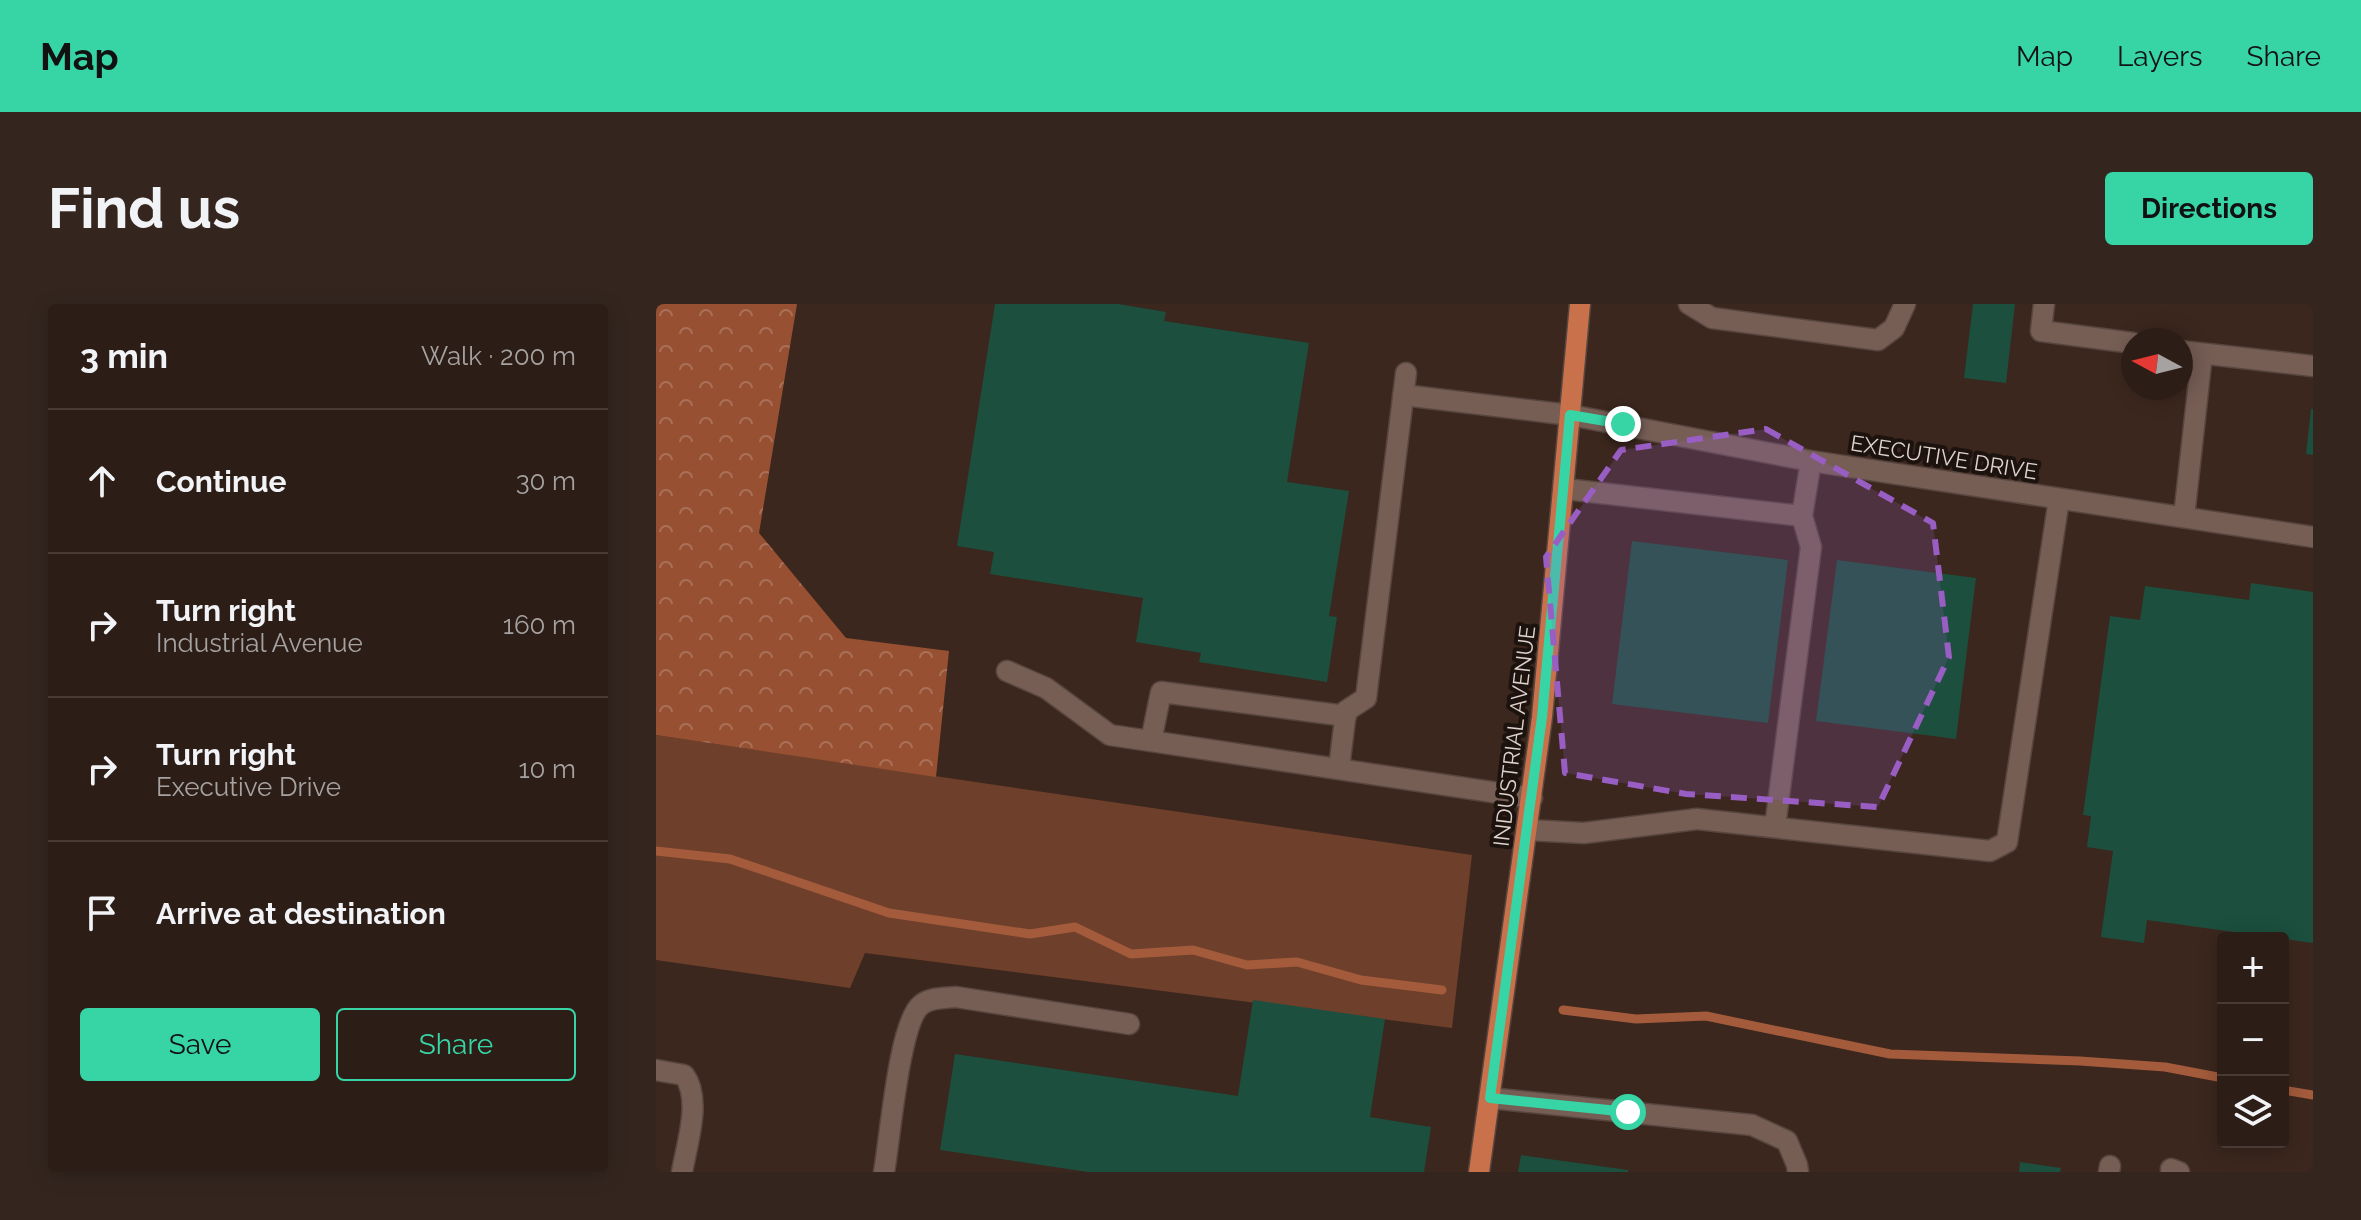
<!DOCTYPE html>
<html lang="en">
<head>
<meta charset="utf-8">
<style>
  :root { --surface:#2c1d16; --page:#34261f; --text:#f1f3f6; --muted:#a6a2a1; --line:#483b35; --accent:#37d4a6 }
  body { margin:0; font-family:Raleway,sans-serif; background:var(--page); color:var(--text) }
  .controls { position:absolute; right:24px; bottom:24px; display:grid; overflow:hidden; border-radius:8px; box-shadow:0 4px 20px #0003 }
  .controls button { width:72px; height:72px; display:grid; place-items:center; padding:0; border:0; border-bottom:2px solid var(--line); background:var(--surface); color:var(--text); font:40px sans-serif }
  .compass { position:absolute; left:1465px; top:24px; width:72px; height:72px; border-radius:50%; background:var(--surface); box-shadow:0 4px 20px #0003; rotate:277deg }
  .stop { position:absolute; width:24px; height:24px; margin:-18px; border:6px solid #37d4a6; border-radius:50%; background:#fff }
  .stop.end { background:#37d4a6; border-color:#fff; box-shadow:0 2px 8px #0008 }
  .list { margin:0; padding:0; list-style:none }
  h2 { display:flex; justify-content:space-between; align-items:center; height:104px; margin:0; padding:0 32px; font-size:34px }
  h2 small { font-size:26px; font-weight:400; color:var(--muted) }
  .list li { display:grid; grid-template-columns:52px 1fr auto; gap:24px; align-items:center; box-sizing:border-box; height:144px; padding:0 32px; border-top:2px solid var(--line) }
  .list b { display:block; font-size:30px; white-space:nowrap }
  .list p { margin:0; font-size:26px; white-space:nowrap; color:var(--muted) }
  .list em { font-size:26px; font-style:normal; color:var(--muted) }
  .actions { display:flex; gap:16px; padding:24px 32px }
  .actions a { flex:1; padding:18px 0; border:2px solid var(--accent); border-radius:8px; text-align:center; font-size:28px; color:var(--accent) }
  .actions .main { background:var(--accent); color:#111 }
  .icon { flex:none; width:44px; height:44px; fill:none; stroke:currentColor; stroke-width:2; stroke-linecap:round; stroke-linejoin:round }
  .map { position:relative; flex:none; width:1657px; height:868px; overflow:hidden; border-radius:8px }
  header { display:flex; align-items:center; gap:48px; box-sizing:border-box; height:112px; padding:0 40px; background:var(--accent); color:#111 }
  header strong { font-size:38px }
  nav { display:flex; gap:44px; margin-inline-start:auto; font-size:28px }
  .intro { display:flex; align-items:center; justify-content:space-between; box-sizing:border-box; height:192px; padding:0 48px }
  h1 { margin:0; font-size:56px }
  .button { padding:20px 36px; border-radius:8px; background:var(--accent); color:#111; font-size:28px; font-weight:700 }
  main { display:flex; gap:48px; padding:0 48px }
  aside { flex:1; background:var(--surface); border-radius:8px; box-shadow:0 4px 20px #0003 }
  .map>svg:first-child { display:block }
</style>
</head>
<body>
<header>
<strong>Map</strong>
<nav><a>Map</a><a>Layers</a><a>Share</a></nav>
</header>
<div class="intro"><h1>Find us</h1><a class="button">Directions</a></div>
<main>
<aside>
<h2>3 min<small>Walk · 200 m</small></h2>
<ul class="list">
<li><svg class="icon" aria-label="ahead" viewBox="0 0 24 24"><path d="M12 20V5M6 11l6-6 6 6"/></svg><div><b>Continue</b></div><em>30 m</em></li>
<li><svg class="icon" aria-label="right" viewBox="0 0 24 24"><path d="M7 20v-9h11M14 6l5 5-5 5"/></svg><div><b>Turn right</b><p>Industrial Avenue</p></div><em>160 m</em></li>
<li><svg class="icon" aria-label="right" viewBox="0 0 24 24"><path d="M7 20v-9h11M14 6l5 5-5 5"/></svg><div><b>Turn right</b><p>Executive Drive</p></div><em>10 m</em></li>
<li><svg class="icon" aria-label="arrive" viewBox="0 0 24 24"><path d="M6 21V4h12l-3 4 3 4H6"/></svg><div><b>Arrive at destination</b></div></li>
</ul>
<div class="actions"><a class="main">Save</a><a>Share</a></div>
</aside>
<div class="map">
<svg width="1657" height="868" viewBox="0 0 1657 868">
  <defs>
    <pattern id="forest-crowns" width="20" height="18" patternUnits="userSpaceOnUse" patternTransform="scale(2)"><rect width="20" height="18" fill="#975032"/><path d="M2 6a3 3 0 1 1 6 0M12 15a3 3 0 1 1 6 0" fill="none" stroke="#aa7058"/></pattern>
  </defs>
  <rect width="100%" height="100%" fill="#3b271e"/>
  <path fill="#6e3f2b" d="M0,431L816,551L796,724L209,649L194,684L0,656Z"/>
  <path fill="url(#forest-crowns)" d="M0,0H141L103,229L190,334L293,347L280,473L0,431Z"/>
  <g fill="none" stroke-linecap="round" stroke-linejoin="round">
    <path stroke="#a35b3c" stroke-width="9" d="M0,547L74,555L233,609L374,630L419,623L475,650L537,646L591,661L641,658L705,676L786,686
      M907,706L980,715L1050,712L1234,750L1424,757L1509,763L1567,774
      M1627,786L1657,791"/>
  </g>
  <path fill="#1c4f3e" d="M339,0H462L510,8L508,17L653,39L631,178L693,187L673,312L681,313L671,378L543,358L545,349L480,338L487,294L334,270L338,248L301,242Z
    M1317,0H1359L1350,79L1308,74Z
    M1655,105H1657V151L1650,150Z
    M976,237L1132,256L1112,419L956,400Z
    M1181,256L1320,274L1300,435L1160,417Z
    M1595,279L1657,288V639L1491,616L1488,639L1445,633L1457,547L1431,543L1435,512L1427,511L1454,312L1484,316L1489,282L1593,296Z
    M597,696L729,715L714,813L775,823L768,868H432L284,846L299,750L582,792Z
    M865,851L972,866V868H862Z
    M1364,858L1405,864L1404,868H1363Z"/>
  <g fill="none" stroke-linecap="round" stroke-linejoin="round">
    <g stroke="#57453f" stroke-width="23">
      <path id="minor" d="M1033,0L1056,14L1222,36L1238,24L1249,0
        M1388,0L1385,27L1477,39
        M1525,47L1657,62
        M747,91L914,111L1155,157L1657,233
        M909,185L1146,212L1155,157
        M1528,213L1546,50
        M351,367L390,384L454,431L876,494
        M495,437L505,388L690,412
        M683,464L690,407L710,394L750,69
        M1119,523L1155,243L1146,212
        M871,526L928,529L1041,515L1334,547L1351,538L1403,195
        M0,766L28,771C46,795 31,839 26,868
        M834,794L1096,821L1131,837L1141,861L1142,868
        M1515,865L1523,868
        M228,868C234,836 243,718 265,701C274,693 289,694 300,693L473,720
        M1453,868L1454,862"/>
    </g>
    <g stroke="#57453f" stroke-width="23">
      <path id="major" d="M823,868L886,413L924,0"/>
    </g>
    <use href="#minor" stroke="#765e55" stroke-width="20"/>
    <use href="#major" stroke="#c8714a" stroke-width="20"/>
  </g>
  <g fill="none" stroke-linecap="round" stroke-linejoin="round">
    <path stroke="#37d4a6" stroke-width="10" d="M967,120L914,111L886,413L834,794L972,808"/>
  </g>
  <path fill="#995ec3" fill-opacity="0.2" stroke="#995ec3" stroke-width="6" stroke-dasharray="16 10" stroke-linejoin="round" d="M1110,125L1277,219L1293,353L1222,503L1030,490L909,469L890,253L965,146Z"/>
  <g text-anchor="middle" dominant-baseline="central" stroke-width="8" stroke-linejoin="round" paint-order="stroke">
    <g font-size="22" fill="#dfd1cc" stroke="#1c120e">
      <text transform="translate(1288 153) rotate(9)">EXECUTIVE DRIVE</text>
      <text transform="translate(858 432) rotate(-83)">INDUSTRIAL AVENUE</text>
    </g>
  </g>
</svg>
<div class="controls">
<button>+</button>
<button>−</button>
<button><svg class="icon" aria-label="layers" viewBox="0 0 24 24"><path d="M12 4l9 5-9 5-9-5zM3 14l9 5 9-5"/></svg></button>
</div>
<svg class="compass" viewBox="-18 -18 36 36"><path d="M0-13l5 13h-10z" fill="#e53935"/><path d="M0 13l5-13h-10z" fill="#a6a2a1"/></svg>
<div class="stop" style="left:972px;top:808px"></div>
<div class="stop end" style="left:967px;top:120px"></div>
</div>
</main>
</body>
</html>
